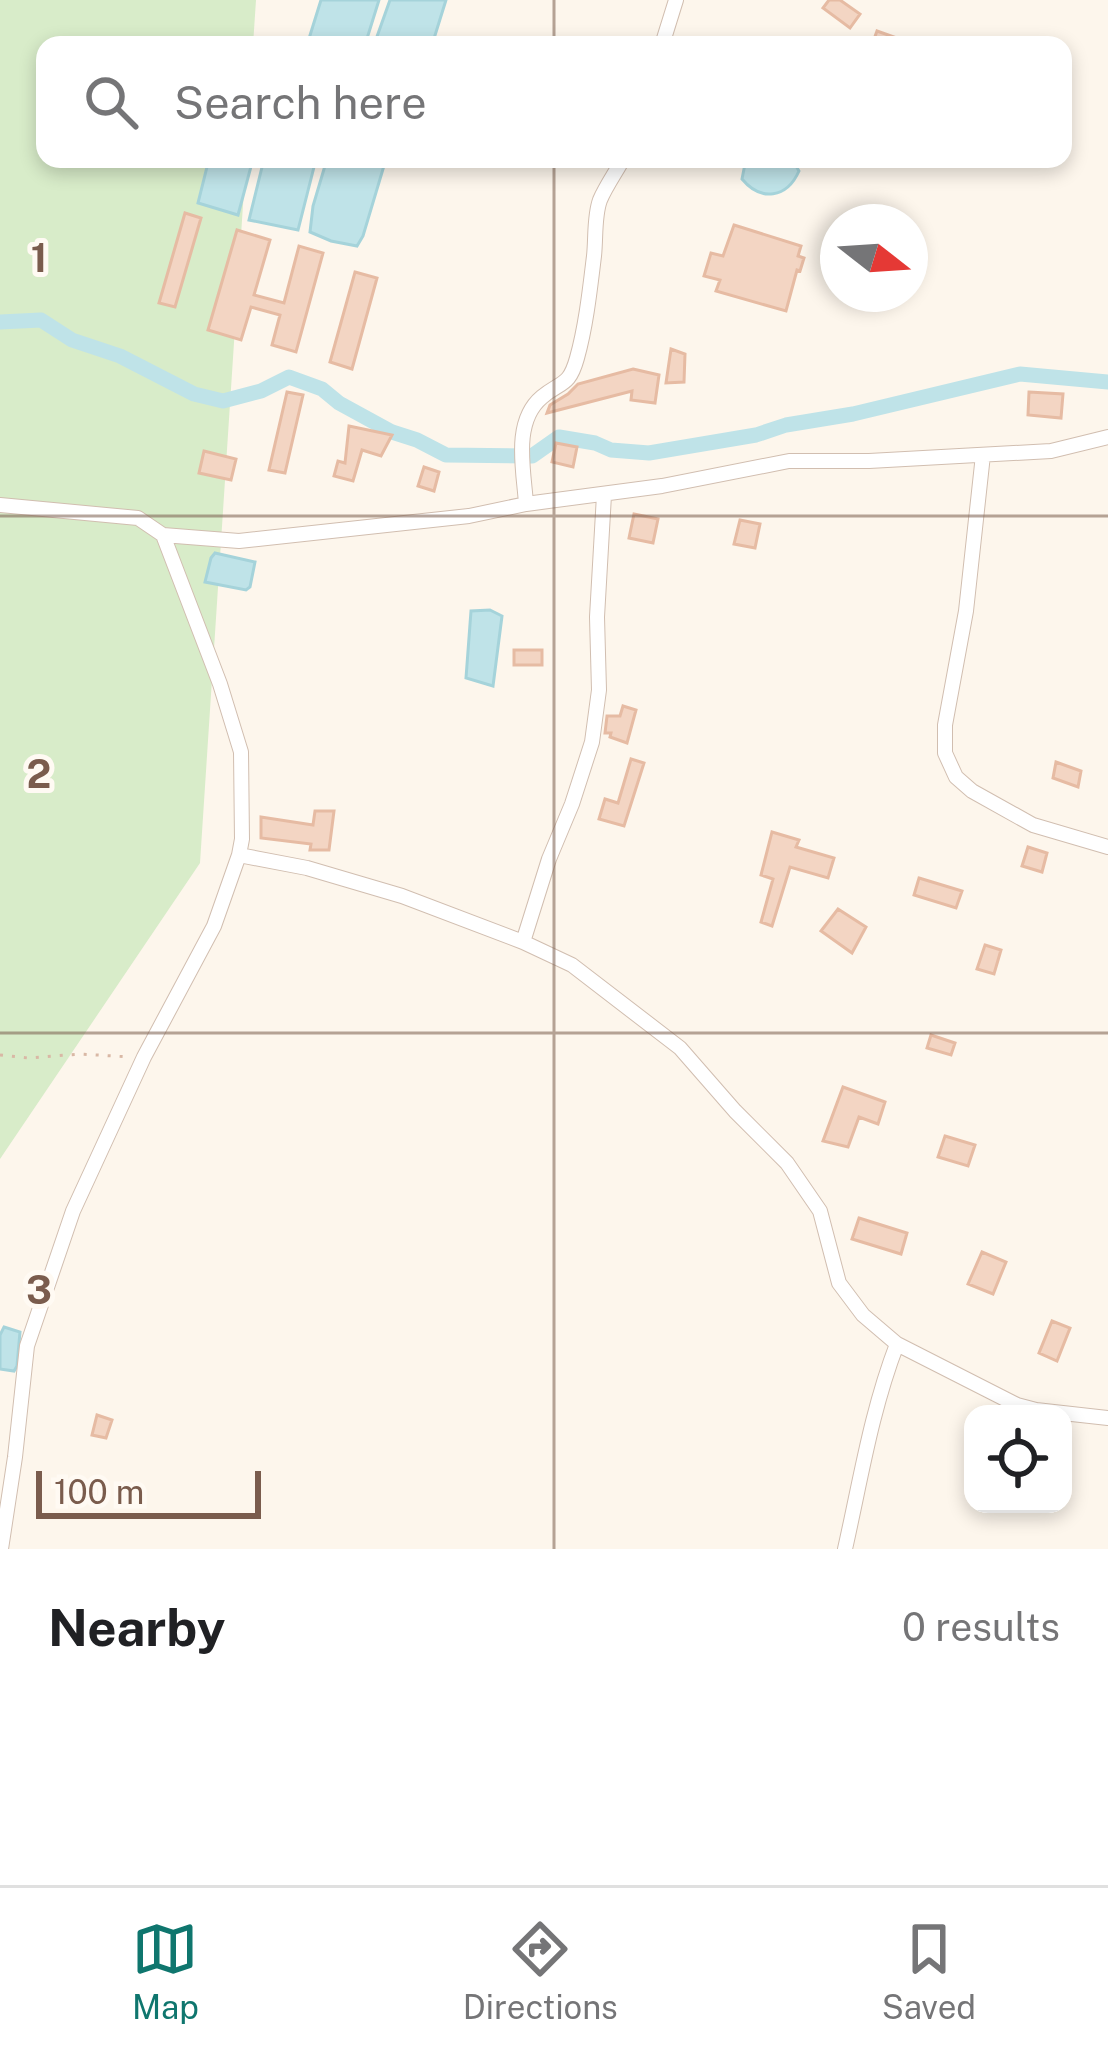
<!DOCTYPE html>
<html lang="en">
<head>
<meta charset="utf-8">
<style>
  :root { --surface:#fff; --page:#f6f6f6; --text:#202124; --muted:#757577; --line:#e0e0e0; --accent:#0f766e }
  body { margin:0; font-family:"Public Sans",sans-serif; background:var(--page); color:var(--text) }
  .controls { position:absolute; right:36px; bottom:36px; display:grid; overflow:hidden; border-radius:24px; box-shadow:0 6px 18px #0003 }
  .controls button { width:108px; height:108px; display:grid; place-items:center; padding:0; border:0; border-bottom:3px solid var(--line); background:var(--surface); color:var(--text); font:60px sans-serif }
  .compass { position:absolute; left:820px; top:204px; width:108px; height:108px; border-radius:50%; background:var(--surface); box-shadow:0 6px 18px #0003; rotate:107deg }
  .scale { position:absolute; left:36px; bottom:30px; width:225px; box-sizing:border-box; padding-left:12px; border:6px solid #7a5c4d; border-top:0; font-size:33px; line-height:42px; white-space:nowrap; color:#7a5c4d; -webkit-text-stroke:9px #fffaf3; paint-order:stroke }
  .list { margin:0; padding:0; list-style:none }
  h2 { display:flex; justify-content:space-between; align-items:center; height:156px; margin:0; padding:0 48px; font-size:51px }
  h2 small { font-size:39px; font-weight:400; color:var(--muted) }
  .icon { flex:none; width:66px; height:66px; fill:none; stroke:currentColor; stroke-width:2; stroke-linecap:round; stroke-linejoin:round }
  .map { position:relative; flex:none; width:1108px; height:1549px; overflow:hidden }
  .search { position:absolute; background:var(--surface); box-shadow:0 6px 18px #0003; left:36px; right:36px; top:36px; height:132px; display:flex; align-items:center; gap:30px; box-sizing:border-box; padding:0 42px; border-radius:24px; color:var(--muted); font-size:45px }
  .sheet { height:336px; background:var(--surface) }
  nav { display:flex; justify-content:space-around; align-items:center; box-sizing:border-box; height:168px; border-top:3px solid var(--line); background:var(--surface); font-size:33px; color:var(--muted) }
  nav a { display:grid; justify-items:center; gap:6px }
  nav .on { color:var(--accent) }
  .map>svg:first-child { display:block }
</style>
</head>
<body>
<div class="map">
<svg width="1108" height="1549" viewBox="0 0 1108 1549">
  <rect width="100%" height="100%" fill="#fdf6ec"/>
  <path fill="#d8ecc9" d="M0,0H256L253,45H45V159H246L200,863L0,1159Z"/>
  <path fill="#bfe3e8" stroke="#a5d3da" stroke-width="3" d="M321,0H379L365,45H307Z
    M390,0H446L432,45H374Z
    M209,159H253L238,215L198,203Z
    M264,159H316L298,230L249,220Z
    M327,159H386L363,236L357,246L331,241L310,232L313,206Z
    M746,159H792L799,171C787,198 761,202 742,179Z
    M215,553L255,562L250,587L246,590L205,582L211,558Z
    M490,610L502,616L493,686L466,678L471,611Z
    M4,1327L20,1332L17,1366L14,1371L0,1369V1335Z"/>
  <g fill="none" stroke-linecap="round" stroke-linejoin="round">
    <path stroke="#bfe3e8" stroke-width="15" d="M0,322L41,320L72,340L120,356L194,394L223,401L261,391L289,377L322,389L339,403L392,432L417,440L446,455L532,456L559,437L595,443L611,450L649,453L756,435L786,425L853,414L1020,374L1108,382"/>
  </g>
  <path fill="#f3d5c3" stroke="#e6bba3" stroke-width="3" d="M829,0H840L860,14L850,28L823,8Z
    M877,31L911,43V45H883L873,42Z
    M185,213L201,218L175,307L159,303Z
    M734,225L801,246L798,256L804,258L800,271L797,270L786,311L716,291L720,280L704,276L711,253L723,256Z
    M237,230L270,240L254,295L284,303L299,246L323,253L296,352L272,345L280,315L251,307L241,340L208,330Z
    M355,272L377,278L352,369L330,362Z
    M671,349L685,354L684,382L666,383Z
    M633,369L659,375L655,403L631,400L632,391L547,413L550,405L568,394L578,384Z
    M287,392L303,395L285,473L269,470Z
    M1029,392L1063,394L1061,418L1028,415Z
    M349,426L392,435L381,456L362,450L353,481L334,476L338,461L345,463Z
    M556,443L577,447L573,467L552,462Z
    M204,451L236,459L231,480L199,473Z
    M424,467L439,472L434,491L418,486Z
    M634,514L658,519L653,543L629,538Z
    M740,520L760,524L755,548L734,544Z
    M514,650H542V665H514Z
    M623,706L636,710L627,743L610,737L611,733H605L607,716H620Z
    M631,759L644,763L624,826L599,819L605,799L618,803Z
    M1056,762L1081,771L1078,787L1053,778Z
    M315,811H334L329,850H310L311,844L261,838V817L313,825Z
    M772,832L799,840L796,847L834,858L828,878L790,867L772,926L761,922L773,879L761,875Z
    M1028,847L1047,853L1042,872L1022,866Z
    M919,878L962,891L956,908L914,895Z
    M838,909L866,927L852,953L821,931Z
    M985,945L1001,950L994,974L977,969Z
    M931,1035L955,1043L951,1055L927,1048Z
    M843,1087L885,1102L878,1124L859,1117L848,1147L823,1141Z
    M945,1136L975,1145L968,1166L938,1157Z
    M859,1218L907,1233L901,1254L852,1239Z
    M982,1252L1006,1262L993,1294L968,1284Z
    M1052,1321L1070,1328L1057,1361L1039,1353Z
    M97,1415L112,1420L106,1438L92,1435Z"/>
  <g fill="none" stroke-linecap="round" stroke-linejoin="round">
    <g stroke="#d1beb0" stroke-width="16">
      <path id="street" d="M662,45L676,0
        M983,455L966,611L945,725V753L956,777L972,791L1033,825L1108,847
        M526,504C524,471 512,422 542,397C561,381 569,387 577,358C586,326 590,289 594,256C596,238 594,216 600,200C606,186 616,172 623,159
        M0,505L138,518L163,535L239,541L469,516L526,504L662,486L789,461H869L1051,451L1108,437
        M163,535L220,684L241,752L242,839L239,855L307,868L402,896L523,942L572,965L680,1048L735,1111L787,1163L820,1211L839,1283L863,1315L897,1344L1017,1405L1036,1410L1108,1418
        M523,942L549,859L572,804L592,742L599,690L597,617L604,495
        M1,1549L15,1457L27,1346L73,1211L144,1057L214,926L239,855
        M845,1549C861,1478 871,1412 897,1344"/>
    </g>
    <path stroke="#d9b8a5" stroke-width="3" stroke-dasharray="3 9" stroke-linecap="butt" d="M0,1055L28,1058L80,1054L130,1057"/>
    <use href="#street" stroke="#fff" stroke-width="14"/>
  </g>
  <path fill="none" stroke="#7a5c4d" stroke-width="3" stroke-opacity="0.55" d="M554,0V45M554,159V1549M0,516H1108M0,1033H1108"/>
  <g font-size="39" text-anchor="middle" font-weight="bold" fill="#7a5c4d" stroke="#fffaf3" stroke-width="10" stroke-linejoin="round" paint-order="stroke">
    <text x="39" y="272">1</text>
    <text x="39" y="788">2</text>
    <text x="39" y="1304">3</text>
  </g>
</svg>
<div class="controls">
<button><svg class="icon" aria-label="locate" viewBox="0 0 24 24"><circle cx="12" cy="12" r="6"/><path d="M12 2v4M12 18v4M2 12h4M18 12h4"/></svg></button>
</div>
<svg class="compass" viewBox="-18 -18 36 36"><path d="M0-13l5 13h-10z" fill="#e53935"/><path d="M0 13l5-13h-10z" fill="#757577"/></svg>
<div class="scale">100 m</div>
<div class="search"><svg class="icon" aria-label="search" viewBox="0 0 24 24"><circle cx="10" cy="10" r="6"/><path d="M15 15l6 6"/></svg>Search here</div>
</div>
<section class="sheet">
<h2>Nearby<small>0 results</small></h2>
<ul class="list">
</ul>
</section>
<nav>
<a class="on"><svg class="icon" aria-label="map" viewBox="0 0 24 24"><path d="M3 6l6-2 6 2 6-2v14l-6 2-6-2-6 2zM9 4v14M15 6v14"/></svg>Map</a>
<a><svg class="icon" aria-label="directions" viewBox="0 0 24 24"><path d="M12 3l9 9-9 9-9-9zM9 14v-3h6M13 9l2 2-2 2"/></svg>Directions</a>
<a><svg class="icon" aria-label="saved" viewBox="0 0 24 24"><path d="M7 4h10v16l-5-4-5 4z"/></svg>Saved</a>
</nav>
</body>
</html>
